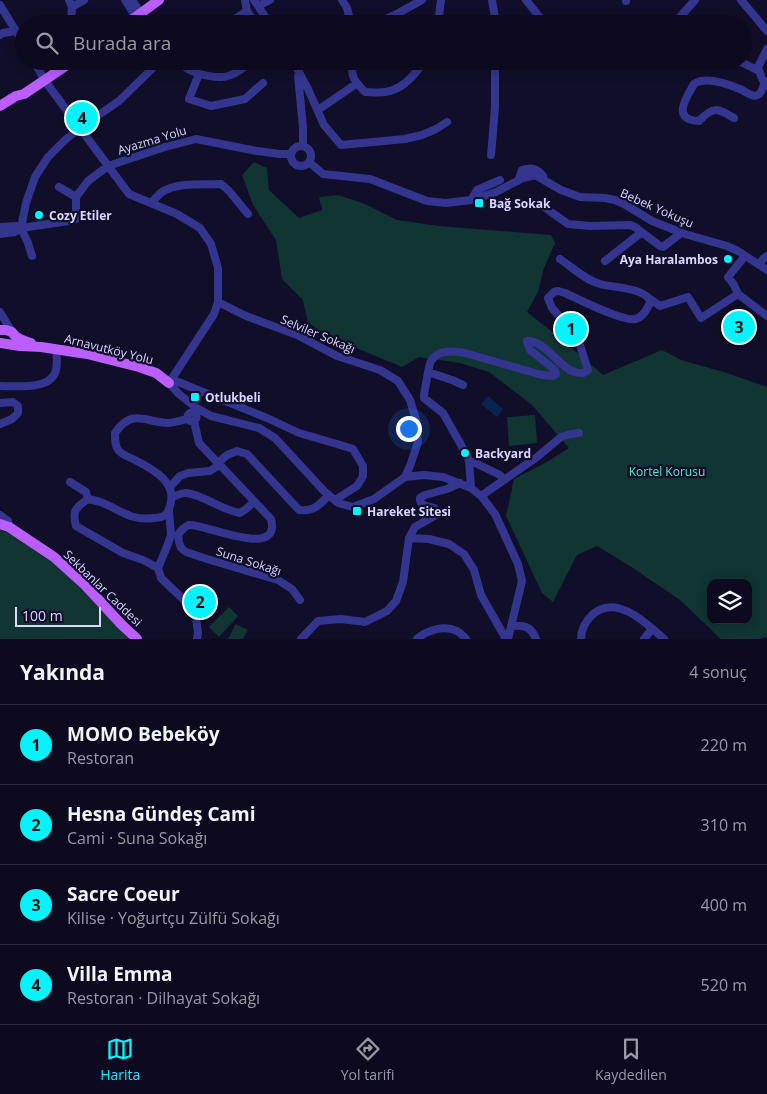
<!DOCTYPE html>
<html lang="tr">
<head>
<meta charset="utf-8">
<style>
  :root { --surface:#0d0a20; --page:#161329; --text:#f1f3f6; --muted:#9a9aa5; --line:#2d2b3e; --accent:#03f3ff }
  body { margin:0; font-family:"Open Sans",sans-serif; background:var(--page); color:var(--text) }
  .controls { position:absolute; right:15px; bottom:15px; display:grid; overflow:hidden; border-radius:10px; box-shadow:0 2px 12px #0003 }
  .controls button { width:45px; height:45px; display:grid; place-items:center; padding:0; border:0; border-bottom:1px solid var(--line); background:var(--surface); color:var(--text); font:25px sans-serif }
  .scale { position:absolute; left:15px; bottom:12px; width:86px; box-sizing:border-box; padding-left:5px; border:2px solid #d9d7ff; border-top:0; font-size:14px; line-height:18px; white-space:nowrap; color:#d9d7ff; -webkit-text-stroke:4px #110e2a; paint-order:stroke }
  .you { position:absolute; left:408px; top:428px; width:18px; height:18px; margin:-12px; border:4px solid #fff; border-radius:50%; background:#1a73e8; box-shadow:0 0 0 8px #1a73e833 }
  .badge { display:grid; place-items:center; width:32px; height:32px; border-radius:50%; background:var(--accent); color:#111; font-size:16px; font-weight:700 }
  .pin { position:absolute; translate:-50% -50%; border:2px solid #fff; box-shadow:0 1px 5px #0006 }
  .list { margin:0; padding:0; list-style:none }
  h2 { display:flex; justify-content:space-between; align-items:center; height:65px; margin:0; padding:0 20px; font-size:21px }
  h2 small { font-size:16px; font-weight:400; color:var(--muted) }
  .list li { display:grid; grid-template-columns:32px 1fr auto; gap:15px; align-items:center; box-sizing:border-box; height:80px; padding:0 20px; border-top:1px solid var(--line) }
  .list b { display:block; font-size:19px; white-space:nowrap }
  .list p { margin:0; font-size:16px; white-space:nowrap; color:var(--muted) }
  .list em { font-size:16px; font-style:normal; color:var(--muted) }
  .icon { flex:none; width:28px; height:28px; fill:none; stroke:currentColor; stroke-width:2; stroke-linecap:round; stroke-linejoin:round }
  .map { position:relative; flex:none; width:767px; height:639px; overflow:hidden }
  .search { position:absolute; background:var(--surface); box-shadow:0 2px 12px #0003; left:15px; right:15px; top:15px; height:55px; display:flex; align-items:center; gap:12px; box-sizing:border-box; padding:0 18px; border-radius:28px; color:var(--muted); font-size:19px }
  .sheet { height:385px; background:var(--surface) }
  nav { display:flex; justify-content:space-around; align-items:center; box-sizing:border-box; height:70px; border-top:1px solid var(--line); background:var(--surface); font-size:14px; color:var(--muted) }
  nav a { display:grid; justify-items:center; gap:2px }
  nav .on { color:var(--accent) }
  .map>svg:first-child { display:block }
</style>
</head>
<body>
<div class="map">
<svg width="767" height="639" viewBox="0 0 767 639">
  <rect width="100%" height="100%" fill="#110e2a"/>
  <path fill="#103532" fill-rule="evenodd" d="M254,162L267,168L269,190L299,218L322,210L319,197L338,195L365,204L397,220L439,226L551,235L555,243L544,268L538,292L527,312L566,343L603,375L662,350L681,360L727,373L767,387V638L764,637L760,639H721L680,600L633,568L597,546L577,555L553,602L542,593L506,516L514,479L547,462L569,448L532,405L489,372L460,363L419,357L402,367L330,337L308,323L303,300L282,279L276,240L253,205L242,175ZM711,583H748V620H711Z
    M535,415L537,443L509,446L507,417Z
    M0,529L13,535L38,550L67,573L129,639H0Z
    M229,607L238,616L219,637L209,627Z
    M236,624L248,630L243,639H228Z"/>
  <path fill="#072550" d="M488,396L503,409L497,417L481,404Z"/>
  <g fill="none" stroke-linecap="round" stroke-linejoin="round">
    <path stroke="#34358e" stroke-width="8" d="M69,0L72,7L84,0
      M125,0L140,24
      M132,0L148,24
      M245,0L247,11L256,24
      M254,0L270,24
      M342,0L347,8L351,24
      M492,0L496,24
      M526,0L545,24
      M626,0V1
      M741,0L767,31
      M0,5L24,44
      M258,6L270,0
      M72,7L71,21L73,24
      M680,17L695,0
      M227,24L247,11
      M375,24L395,15L422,0
      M438,24L441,0
      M0,35L3,33L16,31
      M767,49L758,67L762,79L767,82
      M34,61L45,81L129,194L177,214L200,228L211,244L218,268V302L214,314L169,383
      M179,61C181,63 183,66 185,67C192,73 210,77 219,77C228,78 245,70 248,61
      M293,61L308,89L324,125L341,145L405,139L422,135L436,129L447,122
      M352,61C351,77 354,81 365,92C371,92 378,93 385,92C402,90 415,75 424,61
      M739,61L759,71
      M199,74L189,99L211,106L245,99L263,83
      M298,76L303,127V146
      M318,110L356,84
      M734,118C717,108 713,106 699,121C671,120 686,98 694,84C705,76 728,84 740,89C745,91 752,98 758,95C762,93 763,86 765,82
      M291 156a10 10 0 1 1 20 0a10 10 0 1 1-20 0Z
      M491,155L495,108V61
      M309,162L323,174L370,179L427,201L446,203L471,200L496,192L523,178L535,175L561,190L580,197L605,198L615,200L624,204L652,221L685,234L727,246L738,251L767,270
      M518,181L522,170C531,167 537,168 543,176
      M59,187L76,197
      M471,200L477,190L500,180
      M151,203C154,200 158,195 162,192C178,182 202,185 221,184L229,191L248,214
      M540,204L568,224L590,226L630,225L635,227L660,246L663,247L681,233
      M0,227L17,226L21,228
      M0,234L15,232L21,228L69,221L76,219V197L88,181L108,166L165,147L196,139L257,151L280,154H291
      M32,256L28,243L21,228L26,203L35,177L48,157L65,140L80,128L119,101L160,61
      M745,256L728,277L734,285L738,294L767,316
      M605,261L642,232
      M759,265L763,259L767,256
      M650,299L660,306L688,297L701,318L738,294
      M218,302L246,316L297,335L337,356L380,370L398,381L410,400L416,420L418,442L410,466L405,477
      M0,312L12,332
      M428,372L452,380L463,385
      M171,379L267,418L299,433L337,444L353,449L363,466V476L357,486L335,500
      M169,383L179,394L195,407L211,416L259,428L275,438L324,491L338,503L353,507L374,499L405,477L424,475L443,477L471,488L482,497L495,514L518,564L522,581L508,639
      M0,386C15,386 48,390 55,373C58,366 57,357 56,349
      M0,403L13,402L18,406V413L12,419L0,424
      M187.5 417a4.5 4.5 0 1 1 9 0a4.5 4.5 0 1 1-9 0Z
      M469,460L500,475L503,480
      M70,482L86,492L88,499
      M170,487L180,476L188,473L210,471L216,467L218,463L227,455L237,451L247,454L299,510C314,512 319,505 329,495
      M471,488L469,460L460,443L443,413L424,398C424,391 426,385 427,378C428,373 429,365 431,361C438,349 454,351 465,353L542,375L553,376L556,374L555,370L530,350L527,341C544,339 559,368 575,372C576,373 582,373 583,373L588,370L587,367L577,336L552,308L548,298L554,292L558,291L565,293C578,299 623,322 635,319C644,317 647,308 651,301C642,287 614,288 600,284C585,280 572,267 560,259
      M481,496L537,457L561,437L571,434L579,433
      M172,497C176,496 183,492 187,493C205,496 222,510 240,513L246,509L254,502
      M169,511L171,535L168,544L158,568L161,578L183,599L196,617L198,633L197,639
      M0,515L8,521L9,527
      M178,535C181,530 184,527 189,525C203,523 282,561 271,519L199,443L194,421
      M178,535L179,542L181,548L186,552L207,559L278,580L292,589L300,600
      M409,538L415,527L436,515L437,512L434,508C428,506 419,506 420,498L425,495L447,489L460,483
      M158,568L143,560L123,553L76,526C72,511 75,508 88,499C93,500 98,501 103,503C122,511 131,521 154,518C160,518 167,516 169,509C180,483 153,469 133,459C129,457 123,455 119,451C115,447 115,439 115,433C132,408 144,422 168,423C174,423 182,420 188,419
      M511,626C524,625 531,626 536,639
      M301,639L318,621L341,619L365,622L387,611L396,601L403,582L409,538L429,539L449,544L464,554L474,570L481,595L506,639
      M417,639C427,630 444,625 457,631C461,633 463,636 466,639
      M581,639C581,629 585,622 592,615C616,593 646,623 664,639
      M644,639L652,629"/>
    <path stroke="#ba5eff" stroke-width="10" d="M126,24L159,0
      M0,106L16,96L24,94L73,61
      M0,330H6L12,332C15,338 23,341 31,343
      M0,343L20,346L41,347L87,354L139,367L156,373L169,383
      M0,524L9,527L54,557L85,585L121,624L137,639"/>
  </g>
  <g fill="#03f3ff" stroke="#110e2a" stroke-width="2">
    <rect x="474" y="198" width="10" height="10" rx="2.5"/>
    <circle cx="39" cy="215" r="5"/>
    <circle cx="728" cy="259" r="5"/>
    <rect x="190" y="392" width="10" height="10" rx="2.5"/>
    <circle cx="465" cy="453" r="5"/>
    <rect x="352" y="506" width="10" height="10" rx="2.5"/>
  </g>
  <g text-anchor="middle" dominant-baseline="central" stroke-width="4.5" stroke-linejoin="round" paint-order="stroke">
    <g font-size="12" fill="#d9d7ff" stroke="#110e2a">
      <text transform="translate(152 140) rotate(-17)">Ayazma Yolu</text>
      <text transform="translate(657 208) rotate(24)">Bebek Yokuşu</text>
      <text transform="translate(318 334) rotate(23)">Selviler Sokağı</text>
      <text transform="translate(109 349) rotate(14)">Arnavutköy Yolu</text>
      <text transform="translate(249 561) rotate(18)">Suna Sokağı</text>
      <text transform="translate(103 588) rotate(44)">Sekbanlar Caddesi</text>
    </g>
    <g font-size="12" font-weight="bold" fill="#d9d7ff" stroke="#110e2a" text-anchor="start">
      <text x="489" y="203">Bağ Sokak</text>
      <text x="49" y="215">Cozy Etiler</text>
      <text x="718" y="259" text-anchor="end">Aya Haralambos</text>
      <text x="205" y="397">Otlukbeli</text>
      <text x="475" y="453">Backyard</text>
      <text x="367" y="511">Hareket Sitesi</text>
    </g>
    <g font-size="12" fill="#55ecbf" stroke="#110e2a">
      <text x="667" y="471">Kortel Korusu</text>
    </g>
  </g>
</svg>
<div class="controls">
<button><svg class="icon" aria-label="layers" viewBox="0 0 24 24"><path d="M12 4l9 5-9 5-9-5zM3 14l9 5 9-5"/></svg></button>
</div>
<div class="scale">100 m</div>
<div class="you"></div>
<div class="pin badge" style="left:571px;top:329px">1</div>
<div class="pin badge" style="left:200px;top:602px">2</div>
<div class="pin badge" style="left:739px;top:327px">3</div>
<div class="pin badge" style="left:82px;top:118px">4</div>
<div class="search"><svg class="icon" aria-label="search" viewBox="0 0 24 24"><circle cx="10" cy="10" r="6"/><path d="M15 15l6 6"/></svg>Burada ara</div>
</div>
<section class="sheet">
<h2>Yakında<small>4 sonuç</small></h2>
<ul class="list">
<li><span class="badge">1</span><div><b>MOMO Bebeköy</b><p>Restoran</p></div><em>220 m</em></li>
<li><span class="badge">2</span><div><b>Hesna Gündeş Cami</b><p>Cami · Suna Sokağı</p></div><em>310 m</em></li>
<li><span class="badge">3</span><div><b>Sacre Coeur</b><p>Kilise · Yoğurtçu Zülfü Sokağı</p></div><em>400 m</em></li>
<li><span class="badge">4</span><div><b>Villa Emma</b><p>Restoran · Dilhayat Sokağı</p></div><em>520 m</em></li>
</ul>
</section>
<nav>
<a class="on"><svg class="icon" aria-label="map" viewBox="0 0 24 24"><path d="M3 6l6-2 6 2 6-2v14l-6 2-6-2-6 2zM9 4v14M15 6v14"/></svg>Harita</a>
<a><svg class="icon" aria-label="directions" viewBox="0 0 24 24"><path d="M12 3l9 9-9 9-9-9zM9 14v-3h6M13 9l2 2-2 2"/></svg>Yol tarifi</a>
<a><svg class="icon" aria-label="saved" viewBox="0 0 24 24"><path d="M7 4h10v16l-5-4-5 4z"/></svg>Kaydedilen</a>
</nav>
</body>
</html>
